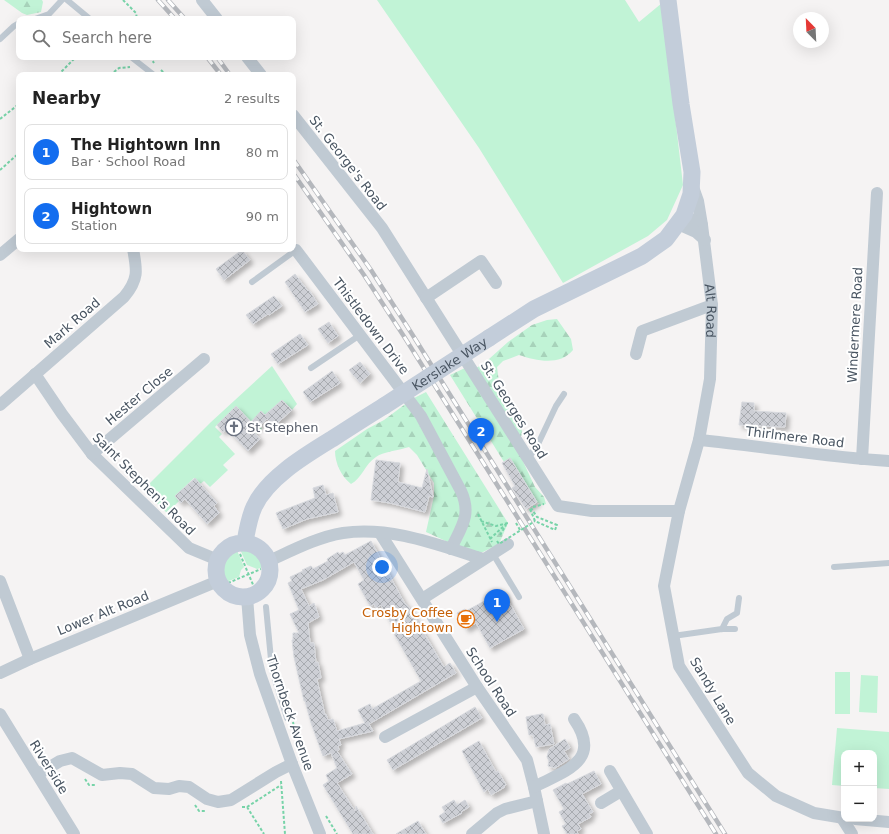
<!DOCTYPE html>
<html lang="en">
<head>
<meta charset="utf-8">
<style>
  :root { --surface:#fff; --page:#f2f2f2; --text:#222; --muted:#767676; --line:#e0e0e0; --accent:#136def }
  body { margin:0; font-family:"DejaVu Sans",sans-serif; background:var(--page); color:var(--text) }
  .controls { position:absolute; right:12px; bottom:12px; display:grid; overflow:hidden; border-radius:8px; box-shadow:0 4px 16px #0002 }
  .controls button { width:36px; height:36px; display:grid; place-items:center; padding:0; border:0; border-bottom:1px solid var(--line); background:var(--surface); color:var(--text); font:20px sans-serif }
  .compass { position:absolute; left:793px; top:12px; width:36px; height:36px; border-radius:50%; background:var(--surface); box-shadow:0 4px 16px #0002; rotate:336deg }
  .you { position:absolute; left:382px; top:567px; width:14px; height:14px; margin:-10px; border:3px solid #fff; border-radius:50%; background:#1a73e8; box-shadow:0 0 0 6px #1a73e833 }
  .badge { display:grid; place-items:center; width:26px; height:26px; border-radius:50%; background:var(--accent); color:#fff; font-size:13px; font-weight:700 }
  .pin { position:absolute; translate:-50% -33px; filter:drop-shadow(0 1px 2px #0008) }
  .pin::after { content:''; position:absolute; top:21px; width:14px; height:12px; background:inherit; clip-path:polygon(0 0,100% 0,50% 100%) }
  .list { margin:0; padding:0; list-style:none }
  h2 { display:flex; justify-content:space-between; align-items:center; height:52px; margin:0; padding:0 16px; font-size:17px }
  h2 small { font-size:13px; font-weight:400; color:var(--muted) }
  .list li { display:grid; grid-template-columns:26px 1fr auto; gap:12px; align-items:center; box-sizing:border-box; height:56px; margin:0 8px 8px; padding:0 8px; border:1px solid var(--line); border-radius:8px }
  .list b { display:block; font-size:15px; white-space:nowrap }
  .list p { margin:0; font-size:13px; white-space:nowrap; color:var(--muted) }
  .list em { font-size:13px; font-style:normal; color:var(--muted) }
  .icon { flex:none; width:22px; height:22px; fill:none; stroke:currentColor; stroke-width:2; stroke-linecap:round; stroke-linejoin:round }
  .map { position:relative; flex:none; width:889px; height:834px; overflow:hidden }
  .search { position:absolute; background:var(--surface); box-shadow:0 4px 16px #0002; left:16px; top:16px; width:280px; height:44px; display:flex; align-items:center; gap:10px; box-sizing:border-box; padding:0 14px; border-radius:8px; color:var(--muted); font-size:15px }
  .panel { position:absolute; background:var(--surface); box-shadow:0 4px 16px #0002; left:16px; top:72px; width:280px; height:180px; border-radius:8px }
  .map>svg:first-child { display:block }
</style>
</head>
<body>
<div class="map">
<svg width="889" height="834" viewBox="0 0 889 834">
  <defs>
    <pattern id="forest-firs" width="22" height="20" patternUnits="userSpaceOnUse"><rect width="22" height="20" fill="#c1f3d6"/><path d="M5 1l3.5 6h-7zM16 11l3.5 6h-7z" fill="#a7d2ba"/></pattern>
    <pattern id="building-cross-hatch" width="8" height="8" patternUnits="userSpaceOnUse"><rect width="8" height="8" fill="#cdcfd5"/><path d="M0 0l8 8M0 8l8-8" fill="none" stroke="#a8abb0"/></pattern>
    <filter id="shadow"><feDropShadow dx="3.5" dy="3.5" stdDeviation="2" flood-color="#0004"/></filter>
  </defs>
  <rect width="100%" height="100%" fill="#f5f3f3"/>
  <path fill="#c1f3d6" d="M377,0H625L639,22L662,3L683,185L667,220L648,236L563,283L479,148Z
    M272,366L297,404L292,410L282,400L265,415L261,412L264,421L260,425L262,429L256,434L240,417L243,413L236,406L215,427L222,434L219,437L235,454L223,465L228,470L210,487L204,481L200,484L194,478L175,496L179,501L167,513L143,490L211,422Z
    M239,547C253,548 261,552 264,567L257,569L247,565Z
    M236,548L244,567L241,570L239,577L226,582C217,569 222,554 236,548Z
    M835,672H850V714H835Z
    M861,675L878,676L877,713L859,712Z
    M837,728L889,732V789L874,788V753H844V786L832,785Z"/>
  <path fill="url(#forest-firs)" d="M4,0H42L43,2L41,12L27,15L22,13Z
    M557,319L571,339L573,350C560,366 537,361 519,355L503,361L497,367L499,382L521,418L522,434L518,443L519,453L535,487L544,497L546,504L541,505L537,502L510,458L504,462L450,375L465,368L478,367L489,359L508,342L532,325L547,320Z
    M426,392L508,523L499,544L483,552H473L463,549L426,532L434,496V483L417,455L409,447C400,450 382,452 376,457C365,464 362,478 351,484C341,476 335,463 335,451L367,429L384,420L412,399Z"/>
  <path fill="url(#building-cross-hatch)" stroke="#d7d9de" fill-rule="evenodd" filter="url(#shadow)" d="M242,250L250,260L224,280L216,269Z
    M295,274L308,291L309,290L318,304L305,312L285,282Z
    M274,296L282,306L269,315L268,314L253,324L246,315Z
    M329,322L338,336L328,343L318,329Z
    M300,334L308,345L278,364L271,354Z
    M360,362L370,374L360,383L349,370Z
    M332,371L340,383L310,402L303,392Z
    M282,400L292,410L274,426L267,419L253,431L260,439L248,451L227,429L223,432L217,425L236,406L251,422L261,411L265,415Z
    M742,402L754,403V411L786,413L785,427L739,425Z
    M510,458L537,502L526,509L512,488L515,486L502,463Z
    M376,460L400,463L398,482L422,488L427,469L433,497L429,496L425,512L390,503L371,500Z
    M195,478L217,503L214,506L219,513L207,524L185,499L181,503L175,496Z
    M323,485L326,495L333,493L338,512L307,519L283,529L276,513L315,498L313,488Z
    M371,541L405,604H406L408,606L444,667L450,663L456,673L369,724L373,731L339,739L341,745L338,746L339,750L337,751L352,774L337,783L355,811L356,806L373,834H353L323,785L329,781L326,775L337,768L331,753L323,756L311,723L305,701H304L294,657L292,640H293V633H299L290,614L299,610L288,583L292,581L290,577L303,571L302,570L311,566L313,569L328,561L327,559L338,552L339,554L343,552L345,555ZM354,562L364,580L358,584L370,606L374,604L376,608L381,605L395,631L393,632L421,681L372,709L370,704L358,710L365,723L337,731L333,719L328,720L326,714L325,715L319,689L317,679L321,678L318,662L316,663L314,643H310L308,623L319,617L314,603L309,606L301,589L323,580Z
    M503,591L524,629L490,648L476,623L466,629L457,613L465,609L466,611Z
    M475,707L482,718L393,770L387,760Z
    M541,714H543L545,725L550,724L554,744L536,747L533,735H529L526,717Z
    M565,739L570,748L564,751L569,759L555,768L548,766L549,761L547,757L549,749Z
    M479,741L496,772L498,771L506,785L504,786L505,787L491,795L488,789L484,792L462,751Z
    M594,771L601,784L582,794L593,812L589,814L591,817L578,824L581,829L577,831L578,834H567L562,826L566,824L559,812L564,809L553,790L566,783L567,784Z
    M454,800L457,805L465,800L469,807L461,812L462,813L443,823L439,816L445,812L442,807Z
    M418,821L426,834H396Z"/>
  <g fill="none" stroke-linecap="round" stroke-linejoin="round">
    <path stroke="#77d3a8" stroke-width="2" stroke-dasharray="3 2" stroke-linecap="butt" d="M123,0L136,13L137,19
      M150,57L154,63
      M161,70L166,75
      M58,75L76,57
      M110,75L119,68L130,67
      M0,119L19,104
      M0,170L19,153
      M533,507L544,504
      M530,509L535,521L555,530L557,525L537,517L531,508
      M478,514L492,542
      M481,521L496,526L508,523
      M516,523L520,530
      M500,535L506,525
      M490,539L507,523
      M240,554L254,587
      M228,583L261,569
      M293,722L296,738
      M85,779L89,785H95
      M281,781L285,834
      M195,805L199,811H205
      M242,807H247L264,834
      M247,807L281,785
      M326,816L337,834"/>
    <path stroke="#c0cad3" stroke-width="6" d="M67,0L90,19
      M35,19L49,14L62,0
      M0,39L14,26L19,23
      M131,57L154,75
      M252,282L296,250L295,248
      M311,368L360,335
      M528,459L539,442L556,406L564,394
      M493,554L519,597
      M834,567L889,563
      M266,607L272,670L287,718
      M722,629L727,619L737,613L739,598
      M673,636L722,629H735"/>
    <g stroke="#c0cad3" stroke-width="12">
      <path d="M202,0L217,19"/>
      <path d="M247,57L261,75"/>
      <path d="M293,115L382,228L558,506L592,511H679"/>
      <path d="M693,187L698,201L702,225"/>
      <path id="s1" d="M684,215L702,225L712,305L710,379L699,440L679,511L664,586L679,666L748,773L776,796L814,813L844,818"/>
      <path d="M678,224L696,232L705,240"/>
      <path d="M296,250L421,416L461,491C472,515 461,527 451,549"/>
      <path d="M0,255L19,239"/>
      <path d="M426,298L481,261L496,283"/>
      <path d="M636,354L642,331L712,305"/>
      <path d="M35,374L62,414L92,454L189,548L218,560"/>
      <path d="M0,405L124,297C139,279 137,270 133,249"/>
      <path d="M699,440C762,446 825,457 889,461"/>
      <path d="M92,454L204,359"/>
      <path d="M862,459L877,193"/>
      <path d="M380,533L477,687L527,760L534,787L544,834"/>
      <path d="M269,561C293,550 318,537 343,533C391,526 438,545 483,559"/>
      <path d="M0,581L30,659"/>
      <path d="M247,597L250,635L260,674L292,764L320,834"/>
      <path d="M422,599L508,544"/>
      <path d="M0,673L30,659L218,581"/>
      <path d="M0,714L74,834"/>
      <path d="M385,737L477,687"/>
      <path d="M610,771L647,834"/>
      <path d="M38,774L60,761L72,758L102,775L120,773L132,774L154,788L169,789L179,786L189,787L207,799L218,802L231,800L276,772L292,764"/>
      <path d="M534,787C565,771 603,761 574,719"/>
      <path d="M601,803L621,791"/>
      <path d="M842,818L852,834"/>
      <path d="M855,819L889,822"/>
      <path d="M472,834L497,813L505,809L537,801"/>
    </g>
    <path stroke="#c3cdda" stroke-width="17" d="M489,338L534,309L642,256L666,239L684,215L691,194L692,172L681,104L668,0
      M245,542C247,530 249,518 254,507C267,478 306,455 332,439C349,428 366,417 384,406
      M216 570a27 27 0 1 1 54 0a27 27 0 1 1-54 0Z"/>
    <g stroke="#b5b8bd" stroke-width="4.5">
      <path id="rail" d="M158,0L175,19
        M168,0L185,19
        M207,57L221,75
        M217,57L230,75
        M293,159L371,270L412,334L725,834
        M293,173L364,275L405,338L716,834"/>
    </g>
    <use href="#rail" stroke="#fff" stroke-width="3" stroke-dasharray="9" stroke-linecap="butt"/>
    <path stroke="#77d3a8" stroke-width="2" stroke-dasharray="3 2" stroke-linecap="butt" d="M497,541L499,544L535,521"/>
    <path stroke="#c3cdda" stroke-width="17" id="s2" d="M384,406L489,338"/>
  </g>
  <defs>
    <g id="church-ring" transform="scale(0.9)"><circle r="9.5" fill="#fff" stroke="#6b7280" stroke-width="1.5"/><path d="M-1.2-6h2.4v3.5h3.3v2.4h-3.3V6h-2.4V-.1h-3.3v-2.4h3.3Z" fill="#6b7280"/></g>
    <g id="cafe-ring" transform="scale(0.9)"><circle r="9.5" fill="#fff" stroke="#e8710a" stroke-width="1.5"/><path d="M-5.5-4.5H6V0H3Q3 3.5 0 3.5H-2.5Q-5.5 3.5-5.5 0ZM3-3.2v2h1.7v-2ZM-6 4.5H4V6H-6Z" fill="#e8710a"/></g>
  </defs>
  <g fill-rule="evenodd">
    <use href="#church-ring" x="234" y="427"/>
    <use href="#cafe-ring" x="466" y="619"/>
  </g>
  <g text-anchor="middle" dominant-baseline="central" stroke-width="4" stroke-linejoin="round" paint-order="stroke">
    <g font-size="13" fill="#495562" stroke="#fff">
      <text transform="translate(348 163) rotate(52)">St. George's Road</text>
      <text stroke="none"><textPath href="#s1" startOffset="107">Alt Road</textPath></text>
      <text transform="translate(72 323) rotate(-41)">Mark Road</text>
      <text transform="translate(855 325) rotate(-87)">Windermere Road</text>
      <text transform="translate(371 326) rotate(53)">Thistledown Drive</text>
      <text stroke="none"><textPath href="#s2" startOffset="78">Kerslake Way</textPath></text>
      <text transform="translate(139 396) rotate(-40)">Hester Close</text>
      <text transform="translate(514 410) rotate(58)">St. Georges Road</text>
      <text transform="translate(795 437) rotate(7)">Thirlmere Road</text>
      <text transform="translate(144 484) rotate(45)">Saint Stephen's Road</text>
      <text transform="translate(103 613) rotate(-22)">Lower Alt Road</text>
      <text transform="translate(491 682) rotate(57)">School Road</text>
      <text transform="translate(713 691) rotate(59)">Sandy Lane</text>
      <text transform="translate(290 713) rotate(71)">Thornbeck Avenue</text>
      <text transform="translate(49 767) rotate(58)">Riverside</text>
    </g>
    <g font-size="13" fill="#5b616d" stroke="#fff" text-anchor="start">
      <text x="247" y="427">St Stephen</text>
    </g>
    <g font-size="13" fill="#c56008" stroke="#fff" text-anchor="end">
      <text x="453" y="612">Crosby Coffee<tspan x="453" dy="15">Hightown</tspan></text>
    </g>
  </g>
</svg>
<div class="controls">
<button>+</button>
<button>−</button>
</div>
<svg class="compass" viewBox="-18 -18 36 36"><path d="M0-13l5 13h-10z" fill="#e53935"/><path d="M0 13l5-13h-10z" fill="#767676"/></svg>
<div class="you"></div>
<div class="pin badge" style="left:497px;top:622px">1</div>
<div class="pin badge" style="left:481px;top:451px">2</div>
<div class="search"><svg class="icon" aria-label="search" viewBox="0 0 24 24"><circle cx="10" cy="10" r="6"/><path d="M15 15l6 6"/></svg>Search here</div>
<section class="panel">
<h2>Nearby<small>2 results</small></h2>
<ul class="list">
<li><span class="badge">1</span><div><b>The Hightown Inn</b><p>Bar · School Road</p></div><em>80 m</em></li>
<li><span class="badge">2</span><div><b>Hightown</b><p>Station</p></div><em>90 m</em></li>
</ul>
</section>
</div>
</body>
</html>
